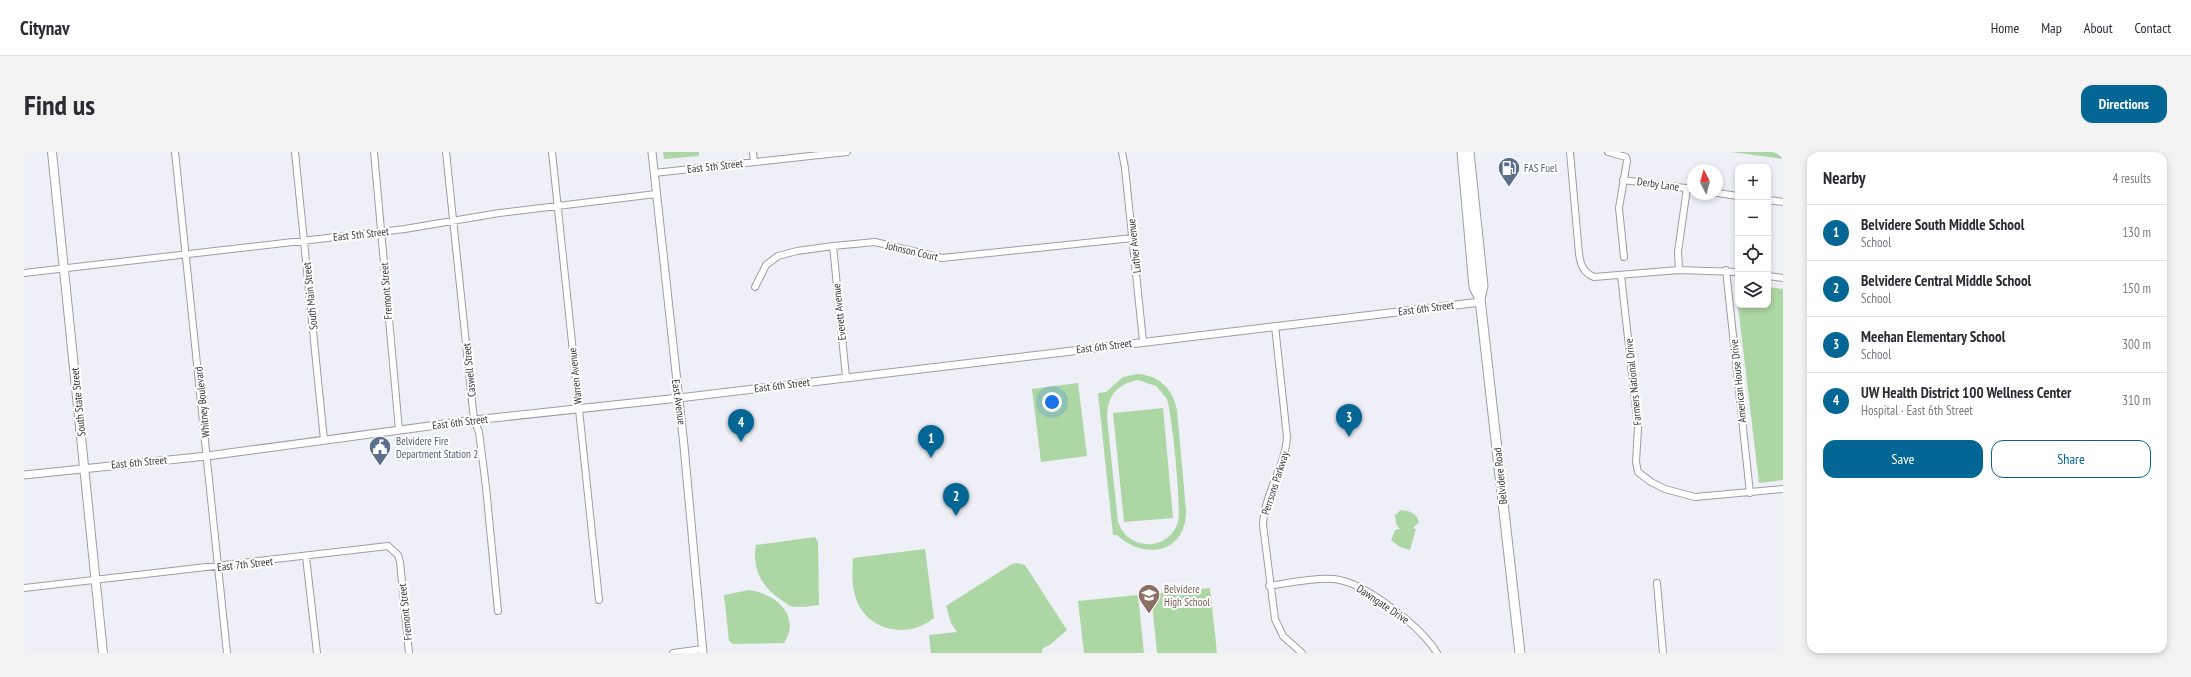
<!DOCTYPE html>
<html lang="en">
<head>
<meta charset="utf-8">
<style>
  :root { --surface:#fff; --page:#f2f2f3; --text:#2b2b33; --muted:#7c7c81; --line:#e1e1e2; --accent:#046695 }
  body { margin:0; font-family:"PT Sans Narrow",sans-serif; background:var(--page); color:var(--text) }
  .controls { position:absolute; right:12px; top:12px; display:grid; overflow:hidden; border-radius:8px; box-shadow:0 2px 6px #0003 }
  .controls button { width:36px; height:36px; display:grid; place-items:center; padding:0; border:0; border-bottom:1px solid var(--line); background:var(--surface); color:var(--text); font:20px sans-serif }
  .compass { position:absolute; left:1663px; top:12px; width:36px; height:36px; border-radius:50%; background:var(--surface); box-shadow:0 2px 6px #0003; rotate:354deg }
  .you { position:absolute; left:1028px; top:250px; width:14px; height:14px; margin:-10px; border:3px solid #fff; border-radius:50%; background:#1a73e8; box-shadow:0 0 0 6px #1a73e833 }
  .badge { display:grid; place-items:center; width:26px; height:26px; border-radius:50%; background:var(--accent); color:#fff; font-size:13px; font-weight:700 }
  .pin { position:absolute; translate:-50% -33px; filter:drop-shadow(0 1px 2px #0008) }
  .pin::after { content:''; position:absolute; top:21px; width:14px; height:12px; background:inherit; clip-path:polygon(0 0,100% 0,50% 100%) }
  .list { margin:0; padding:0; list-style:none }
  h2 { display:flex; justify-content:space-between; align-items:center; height:52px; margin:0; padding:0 16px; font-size:17px }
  h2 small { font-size:13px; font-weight:400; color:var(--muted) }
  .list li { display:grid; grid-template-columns:26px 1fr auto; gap:12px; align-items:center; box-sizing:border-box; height:56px; padding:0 16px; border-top:1px solid var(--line) }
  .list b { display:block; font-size:15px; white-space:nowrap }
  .list p { margin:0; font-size:13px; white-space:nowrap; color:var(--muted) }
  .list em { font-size:13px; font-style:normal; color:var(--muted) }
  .actions { display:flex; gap:8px; padding:12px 16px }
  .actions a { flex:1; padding:9px 0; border:1px solid var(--accent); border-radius:12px; text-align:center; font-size:14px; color:var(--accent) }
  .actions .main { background:var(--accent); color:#fff }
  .icon { flex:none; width:22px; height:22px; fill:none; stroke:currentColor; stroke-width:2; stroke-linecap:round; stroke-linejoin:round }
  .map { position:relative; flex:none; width:1759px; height:501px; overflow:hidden; border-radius:12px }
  header { display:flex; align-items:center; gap:24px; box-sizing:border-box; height:56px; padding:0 20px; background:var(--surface); border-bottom:1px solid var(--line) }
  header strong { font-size:19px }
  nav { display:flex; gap:22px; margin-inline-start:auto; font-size:14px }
  .intro { display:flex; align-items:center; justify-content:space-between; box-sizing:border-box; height:96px; padding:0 24px }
  h1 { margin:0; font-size:28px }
  .button { padding:10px 18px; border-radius:12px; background:var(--accent); color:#fff; font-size:14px; font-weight:700 }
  main { display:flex; gap:24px; padding:0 24px }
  aside { flex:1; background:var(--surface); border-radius:12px; box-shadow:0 2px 6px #0003 }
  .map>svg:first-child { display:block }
</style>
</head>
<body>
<header>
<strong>Citynav</strong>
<nav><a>Home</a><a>Map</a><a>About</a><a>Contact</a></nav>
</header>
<div class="intro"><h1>Find us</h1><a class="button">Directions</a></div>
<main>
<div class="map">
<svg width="1759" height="501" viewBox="0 0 1759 501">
  <defs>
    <pattern id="grass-tufts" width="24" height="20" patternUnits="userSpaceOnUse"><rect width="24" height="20" fill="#add6a5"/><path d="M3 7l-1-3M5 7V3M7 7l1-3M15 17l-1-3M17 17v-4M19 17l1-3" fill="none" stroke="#95b88f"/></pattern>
  </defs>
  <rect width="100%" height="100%" fill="#efeff7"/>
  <path fill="url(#grass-tufts)" d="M1707,0H1759V7Z"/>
  <path fill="#add6a5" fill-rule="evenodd" d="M639,0H675V4L640,7Z
    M1744,135L1759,137V328L1735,331L1714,154L1744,153Z
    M1113,222C1135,223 1149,237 1153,258L1162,358C1163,401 1121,409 1093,383H1089L1074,241L1082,240L1099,225ZM1114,228L1132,234L1143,247C1148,263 1158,358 1154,370C1150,384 1136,394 1121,392C1107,390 1099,383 1094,370L1083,266C1083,244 1093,232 1114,228Z
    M1054,231L1063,304L1017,310L1008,237Z
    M1139,256L1149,366L1100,370L1089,261Z
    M1377,358C1385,359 1393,361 1395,370L1389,376L1392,377L1386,398L1376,395L1367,388L1371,378L1376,377L1372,372L1371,363Z
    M791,385L794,390L795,453C785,454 776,456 766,454C763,452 759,449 756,447C737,434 728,416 732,393Z
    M901,397L910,466C888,484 853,482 837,457C827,442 828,422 829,406Z
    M993,411L1001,413L1043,478L1027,492L1018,497V501H907L905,483L933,480L927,471L922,454L988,412Z
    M1186,436L1193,501H1133L1127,442Z
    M725,438C751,441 778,464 760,491L709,492L705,489L700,443Z
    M1114,443L1120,501H1060L1054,449Z"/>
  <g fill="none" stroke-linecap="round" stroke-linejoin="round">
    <g stroke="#9d9ea5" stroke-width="8">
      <path id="minor" d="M151,0L203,501
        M271,0L300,288
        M350,0L375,278
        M422,0L450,268L455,280L462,335L474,459
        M528,0L575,448
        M729,0L730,10
        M1098,0L1101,16L1119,189
        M1546,0L1555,102C1557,114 1559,120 1570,125L1655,118L1714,120
        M1584,0L1602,5L1603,9L1595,56L1600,105
        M630,21L823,0
        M1599,28L1669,37
        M1693,41L1714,44
        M1744,48L1759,50
        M809,94L822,225
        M1655,118L1654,100L1663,36
        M1702,118L1726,341
        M0,121L381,77L475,61L632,42
        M1597,123L1614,276L1612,310L1614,320L1627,330L1641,337L1671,345L1759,337
        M1744,124L1759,126
        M731,135L742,113L754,104L773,99L809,94L851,90L918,106L1109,86
        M1251,174L1263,285C1261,316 1240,342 1239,373L1251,467L1259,484L1278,501
        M282,405L293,501
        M1633,431L1639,501
        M1245,434C1265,431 1291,425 1310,427C1341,430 1397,475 1413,501
        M0,436L364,394L374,403L376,410L385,501
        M649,501L679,497"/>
    </g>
    <g stroke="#9d9ea5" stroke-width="9">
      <path id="tertiary" d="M628,0L660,294L679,501
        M0,323L183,304L450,268L655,246L1457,150"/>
    </g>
    <g stroke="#9d9ea5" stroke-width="10">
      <path id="secondary" d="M28,0L79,501"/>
    </g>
    <g stroke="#9d9ea5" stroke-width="11">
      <path id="primary" d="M1438,0L1450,135L1456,147
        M1445,0L1459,134L1456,147L1496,501"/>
    </g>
    <use href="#minor" stroke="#fff" stroke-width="6"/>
    <use href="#tertiary" stroke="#fff" stroke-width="7"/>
    <use href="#secondary" stroke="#fff" stroke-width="8"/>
    <use href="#primary" stroke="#fff" stroke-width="9"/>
  </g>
  <defs>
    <g id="fuel-pin" transform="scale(1.15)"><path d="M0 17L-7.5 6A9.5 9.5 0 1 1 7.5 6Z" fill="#5c6f8a" stroke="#fff"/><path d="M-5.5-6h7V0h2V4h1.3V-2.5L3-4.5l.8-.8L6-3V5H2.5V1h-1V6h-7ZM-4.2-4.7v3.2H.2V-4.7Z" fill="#fff"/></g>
    <g id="civic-pin" transform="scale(1.15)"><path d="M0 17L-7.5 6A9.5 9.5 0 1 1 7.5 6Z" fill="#5c6f8a" stroke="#fff"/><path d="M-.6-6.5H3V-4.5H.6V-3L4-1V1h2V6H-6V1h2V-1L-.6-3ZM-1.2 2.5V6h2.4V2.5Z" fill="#fff"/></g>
    <g id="school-pin" transform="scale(1.15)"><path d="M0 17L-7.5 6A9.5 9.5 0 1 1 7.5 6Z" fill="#8d6e63" stroke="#fff"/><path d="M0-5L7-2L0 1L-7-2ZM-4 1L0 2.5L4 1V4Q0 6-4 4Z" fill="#fff"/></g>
  </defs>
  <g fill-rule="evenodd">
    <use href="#fuel-pin" x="1485" y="16"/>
    <use href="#civic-pin" x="356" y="295"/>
    <use href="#school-pin" x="1125" y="443"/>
  </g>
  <g text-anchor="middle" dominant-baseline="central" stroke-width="4" stroke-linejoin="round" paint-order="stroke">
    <g font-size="11" fill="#37383a" stroke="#fff">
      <text transform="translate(691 14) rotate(-6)">East 5th Street</text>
      <text transform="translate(1634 32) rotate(8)">Derby Lane</text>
      <text transform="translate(337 82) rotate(-6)">East 5th Street</text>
      <text transform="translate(1110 94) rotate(-96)">Luther Avenue</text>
      <text transform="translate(888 99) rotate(13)">Johnson Court</text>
      <text transform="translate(362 139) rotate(-94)">Fremont Street</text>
      <text transform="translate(286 144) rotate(-96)">South Main Street</text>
      <text transform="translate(1402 156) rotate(-7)">East 6th Street</text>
      <text transform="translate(815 160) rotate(-96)">Everett Avenue</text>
      <text transform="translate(1080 194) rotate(-7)">East 6th Street</text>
      <text transform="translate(445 218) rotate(-96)">Caswell Street</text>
      <text transform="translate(551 224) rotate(-96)">Warren Avenue</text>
      <text transform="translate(1714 229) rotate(-96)">American House Drive</text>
      <text transform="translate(1609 230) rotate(-96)">Farmers National Drive</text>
      <text transform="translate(758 233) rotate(-7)">East 6th Street</text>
      <text transform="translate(54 250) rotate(-96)">South State Street</text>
      <text transform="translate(178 250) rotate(-96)">Whitney Boulevard</text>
      <text transform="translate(655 250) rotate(82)">East Avenue</text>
      <text transform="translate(436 270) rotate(-7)">East 6th Street</text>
      <text transform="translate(115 310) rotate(-5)">East 6th Street</text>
      <text transform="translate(1476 324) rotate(-96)">Belvidere Road</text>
      <text transform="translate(1251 331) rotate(-72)">Perrsons Parkway</text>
      <text transform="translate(221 412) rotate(-6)">East 7th Street</text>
      <text transform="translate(1359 452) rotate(34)">Dawngate Drive</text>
      <text transform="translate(381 460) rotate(-96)">Fremont Street</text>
    </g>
    <g font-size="11" fill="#4e5e75" stroke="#fff" text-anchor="start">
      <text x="1500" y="16">FAS Fuel</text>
      <text x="372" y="289">Belvidere Fire<tspan x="372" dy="13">Department Station 2</tspan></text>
    </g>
    <g font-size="11" fill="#785e54" stroke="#fff" text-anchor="start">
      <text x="1140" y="437">Belvidere<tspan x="1140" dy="13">High School</tspan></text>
    </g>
  </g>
</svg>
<div class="controls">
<button>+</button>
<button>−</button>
<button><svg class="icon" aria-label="locate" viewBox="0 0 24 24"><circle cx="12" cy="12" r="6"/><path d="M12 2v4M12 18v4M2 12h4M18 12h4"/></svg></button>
<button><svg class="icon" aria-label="layers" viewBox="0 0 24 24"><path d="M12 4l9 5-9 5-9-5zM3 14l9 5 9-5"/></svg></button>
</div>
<svg class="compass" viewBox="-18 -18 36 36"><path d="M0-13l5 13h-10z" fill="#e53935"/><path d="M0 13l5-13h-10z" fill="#7c7c81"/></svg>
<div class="you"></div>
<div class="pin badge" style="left:907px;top:306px">1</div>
<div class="pin badge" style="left:932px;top:364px">2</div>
<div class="pin badge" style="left:1325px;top:285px">3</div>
<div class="pin badge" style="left:717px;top:290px">4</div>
</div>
<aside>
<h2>Nearby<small>4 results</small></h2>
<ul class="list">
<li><span class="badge">1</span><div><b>Belvidere South Middle School</b><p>School</p></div><em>130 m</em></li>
<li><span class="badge">2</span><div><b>Belvidere Central Middle School</b><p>School</p></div><em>150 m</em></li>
<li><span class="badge">3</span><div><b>Meehan Elementary School</b><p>School</p></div><em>300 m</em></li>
<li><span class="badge">4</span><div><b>UW Health District 100 Wellness Center</b><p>Hospital · East 6th Street</p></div><em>310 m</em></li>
</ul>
<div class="actions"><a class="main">Save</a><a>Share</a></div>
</aside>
</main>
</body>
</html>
